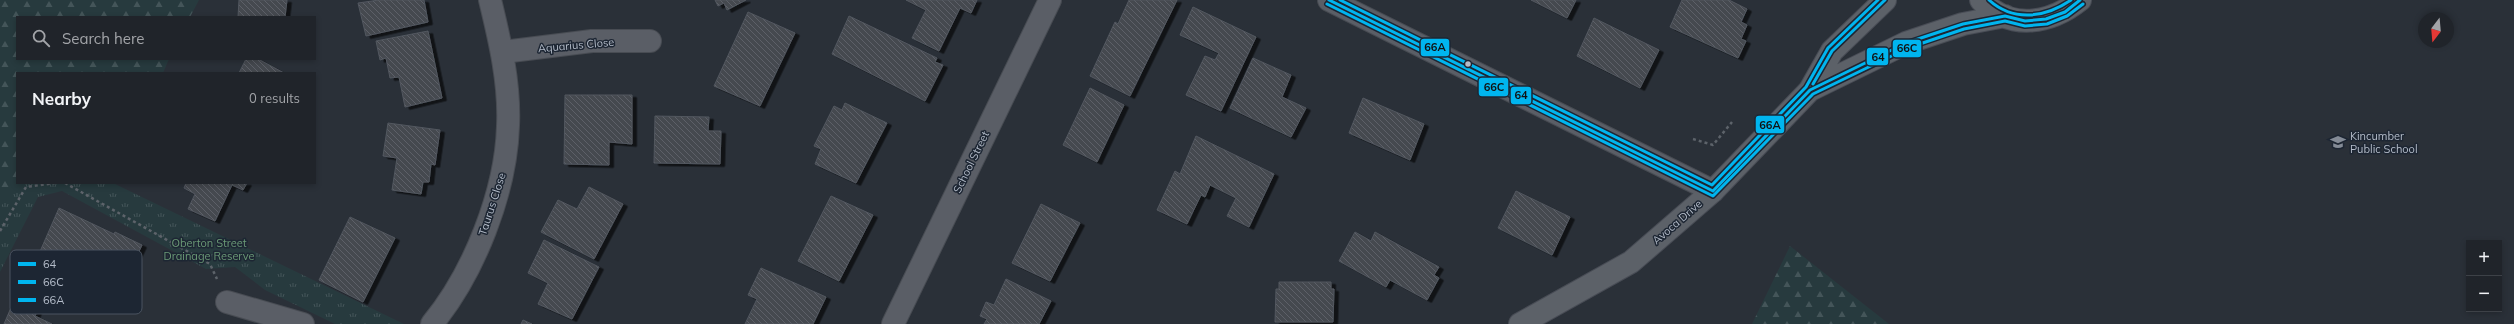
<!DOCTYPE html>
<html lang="en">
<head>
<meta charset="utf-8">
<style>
  :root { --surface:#20242a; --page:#282c32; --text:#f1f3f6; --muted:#a2a4a8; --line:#3d4147 }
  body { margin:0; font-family:Mulish,sans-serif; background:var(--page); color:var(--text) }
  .controls { position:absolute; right:12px; bottom:12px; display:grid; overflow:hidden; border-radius:0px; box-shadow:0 2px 6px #0003 }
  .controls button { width:36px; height:36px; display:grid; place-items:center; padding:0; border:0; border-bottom:1px solid var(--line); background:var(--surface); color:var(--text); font:20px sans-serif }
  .compass { position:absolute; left:2418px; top:12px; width:36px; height:36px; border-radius:50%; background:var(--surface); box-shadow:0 2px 6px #0003; rotate:196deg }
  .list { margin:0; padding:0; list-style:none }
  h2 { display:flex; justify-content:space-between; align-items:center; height:52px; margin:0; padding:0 16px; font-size:17px }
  h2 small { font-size:13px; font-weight:400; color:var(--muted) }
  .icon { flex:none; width:22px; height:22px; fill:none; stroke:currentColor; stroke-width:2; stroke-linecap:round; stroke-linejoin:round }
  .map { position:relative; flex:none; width:2514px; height:324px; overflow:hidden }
  .search { position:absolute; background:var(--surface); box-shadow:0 2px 6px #0003; left:16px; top:16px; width:300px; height:44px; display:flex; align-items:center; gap:10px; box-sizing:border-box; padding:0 14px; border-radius:0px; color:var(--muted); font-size:15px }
  .panel { position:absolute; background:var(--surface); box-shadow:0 2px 6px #0003; left:16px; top:72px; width:300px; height:112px; border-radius:0px }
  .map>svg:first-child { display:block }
</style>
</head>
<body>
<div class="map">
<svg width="2514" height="324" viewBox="0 0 2514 324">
  <defs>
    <pattern id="grass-tufts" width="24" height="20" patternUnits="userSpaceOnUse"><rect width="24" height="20" fill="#273a3e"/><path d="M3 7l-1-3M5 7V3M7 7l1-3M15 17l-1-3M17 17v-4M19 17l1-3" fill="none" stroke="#445559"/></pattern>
    <pattern id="forest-firs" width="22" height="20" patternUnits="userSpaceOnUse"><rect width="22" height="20" fill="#273a3e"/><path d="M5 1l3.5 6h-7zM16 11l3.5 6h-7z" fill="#445559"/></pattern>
    <pattern id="building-back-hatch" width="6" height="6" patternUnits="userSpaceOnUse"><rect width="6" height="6" fill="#444950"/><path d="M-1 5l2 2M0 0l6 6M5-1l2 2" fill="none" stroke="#5d6168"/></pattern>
    <filter id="shadow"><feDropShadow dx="4.5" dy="2.5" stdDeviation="0" flood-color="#0009"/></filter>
  </defs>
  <rect width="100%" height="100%" fill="#2a3038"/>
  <path fill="url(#grass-tufts)" d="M0,0L17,17V183H113L404,324H335L265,290L235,267L206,269L62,191L38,197L0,272Z"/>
  <path fill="url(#forest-firs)" d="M0,0H199L190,17H17V59H169L163,73H17V181L0,208Z
    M1790,246L1889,324H1752Z"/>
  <path fill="url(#building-back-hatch)" stroke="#52575f" filter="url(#shadow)" d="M239,0H287L285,17H238Z
    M379,0H424L428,22L366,36L358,3Z
    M715,0H746L727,10L724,3L718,6Z
    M906,0H977L971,13L960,8L939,51L912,38L926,10Z
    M1129,0H1177L1130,96L1090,76L1115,22L1118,24Z
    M1531,0H1576L1567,18Z
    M1682,0H1729L1747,9L1741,22L1747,25L1741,39L1746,41L1738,58L1670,27Z
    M1193,7L1256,37L1221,111L1186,95L1205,56L1215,60L1219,53L1180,35Z
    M748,12L795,33L760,106L714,86Z
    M849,16L937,58L935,62L943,65L925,101L832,54Z
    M1594,18L1659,50L1640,88L1577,56Z
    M428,31L442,98L405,107L399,77L390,78L386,58L380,60L376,41Z
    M1253,58L1291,75L1282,97L1306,108L1291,137L1230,108Z
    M246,59H258L284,73H239Z
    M1090,88L1124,105L1097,162L1063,145Z
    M565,95H632V144L609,142V165L564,164Z
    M1363,98L1424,124L1410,160L1349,133Z
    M845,103L887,123L856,183L815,164L821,149L814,146L834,106L842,110Z
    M655,116L709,117L708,131H721L720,164L654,163Z
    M388,123L440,130L435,165L431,164L429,182H423L421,194L392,190L397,158L383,156Z
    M1196,136L1274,174L1249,227L1227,216L1236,198L1210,185L1205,197L1201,195L1187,224L1157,210L1175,171L1180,174Z
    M186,183H247L243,190L232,185L215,221L188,209L195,194L184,188Z
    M589,187L623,204L594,259L541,232L558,200L577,209Z
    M1516,191L1570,217L1552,255L1498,228Z
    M831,196L873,215L839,281L798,261Z
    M1041,204L1080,223L1050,281L1012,263Z
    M59,208L114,234L115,232L142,245L129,273L125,271L114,292L38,256Z
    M350,217L395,238L363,302L319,280Z
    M1355,232L1371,241L1375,232L1439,267L1434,275L1439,278L1427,300L1390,280L1386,287L1339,261Z
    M544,240L599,267L572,319L538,304L548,283L528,273Z
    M761,268L826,297L813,324H745L757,299L748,295Z
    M1006,279L1051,301L1039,324H984L987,319L980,316L986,302L994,305Z
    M1279,282H1331V289H1334L1333,322H1275L1276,289H1279Z
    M16,296L39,307L35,316L52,324H4Z
    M523,320L532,324H521Z"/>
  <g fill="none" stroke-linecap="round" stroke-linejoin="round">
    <g stroke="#484c53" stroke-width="24">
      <path id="minor" d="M1329,0L1713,191
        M503,52L592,41H650
        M227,302L303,324
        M432,324C474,273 506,192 508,126C510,84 500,41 490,0
        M893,324L1050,0"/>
    </g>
    <g stroke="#484c55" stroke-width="24">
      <path id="major" d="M1981,0C2010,31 2050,24 2080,0
        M1810,90L1906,43L1963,24L2005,16
        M1520,324L1631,262L1713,191L1810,90L1832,51L1885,0"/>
    </g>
    <path stroke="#5d636a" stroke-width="2.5" stroke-dasharray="3 3" stroke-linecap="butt" d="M1693,139L1713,145L1732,122
      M65,183L210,264L217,279
      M0,231L26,187L55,183"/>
    <use href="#minor" stroke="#5a5e66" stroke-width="22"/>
    <use href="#major" stroke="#5c6168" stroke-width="22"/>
    <g stroke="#1d2633" stroke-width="6">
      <path id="bus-1" d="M1329,0L1713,191
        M1813,84L1832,51L1885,0
        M1713,191L1810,90L1906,43L1963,24L2005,16L2025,21L2046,19L2065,12L2080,0"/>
    </g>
    <g stroke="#1d2633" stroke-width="6">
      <path id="bus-2" d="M1327,4L1713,196L1813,94L1908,48L1964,29L2005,21L2025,26L2047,24L2067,16L2083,4"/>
    </g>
    <g stroke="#1d2633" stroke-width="6">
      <path id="bus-3" d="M1340,0L1712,185L1806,87L1828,48L1878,0
        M1989,0C2013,22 2045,18 2071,0"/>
    </g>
    <use href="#bus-1" stroke="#00b5ef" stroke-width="3"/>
    <use href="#bus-2" stroke="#00b5ef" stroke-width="3"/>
    <use href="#bus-3" stroke="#00b5ef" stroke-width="3"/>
  </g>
  <defs>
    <g id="school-bare" transform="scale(1.2)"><path d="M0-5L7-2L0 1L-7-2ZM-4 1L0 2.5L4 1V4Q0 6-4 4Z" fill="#848b96" stroke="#1d2633" stroke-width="2.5" paint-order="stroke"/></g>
  </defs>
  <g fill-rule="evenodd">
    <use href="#school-bare" x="2338" y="142"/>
  </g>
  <circle fill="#b4bcc9" stroke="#1d2633" stroke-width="1.5" cx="1468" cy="64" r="3.5"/>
  <g text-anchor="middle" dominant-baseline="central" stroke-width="3" stroke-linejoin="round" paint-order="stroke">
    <g font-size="11" fill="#b4bcc9" stroke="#1d2633">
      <text transform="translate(576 45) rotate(-5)">Aquarius Close</text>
      <text transform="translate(971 162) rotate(-64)">School Street</text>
      <text transform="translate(492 204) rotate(-72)">Taurus Close</text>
      <text transform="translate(1677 222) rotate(-41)">Avoca Drive</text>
    </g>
    <g font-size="11" fill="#b4bcc9" stroke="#1d2633" text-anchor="start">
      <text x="2350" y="136">Kincumber<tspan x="2350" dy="13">Public School</tspan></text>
    </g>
    <g font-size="11" fill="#6b9a76" stroke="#1d2633">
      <text x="209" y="243">Oberton Street<tspan x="209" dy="13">Drainage Reserve</tspan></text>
    </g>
  </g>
  <rect x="10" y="250" width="132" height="64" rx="6" fill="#1d2633" stroke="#4a5360" stroke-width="1"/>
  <rect x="18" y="262" width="18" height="4" fill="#00b5ef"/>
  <rect x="18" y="280" width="18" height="4" fill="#00b5ef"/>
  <rect x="18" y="298" width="18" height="4" fill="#00b5ef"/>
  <g font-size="11" fill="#b4bcc9">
    <text x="43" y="268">64</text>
    <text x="43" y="286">66C</text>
    <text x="43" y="304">66A</text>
  </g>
  <g stroke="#1d2633" stroke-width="1.5">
    <rect x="1420" y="38" width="30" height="19" rx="4" fill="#00b5ef"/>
    <rect x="1892" y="39" width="30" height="19" rx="4" fill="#00b5ef"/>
    <rect x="1866" y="47" width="23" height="19" rx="4" fill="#00b5ef"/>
    <rect x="1478" y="77" width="31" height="20" rx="4" fill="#00b5ef"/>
    <rect x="1510" y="86" width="22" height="19" rx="4" fill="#00b5ef"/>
    <rect x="1755" y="115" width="30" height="19" rx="4" fill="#00b5ef"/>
  </g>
  <g font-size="11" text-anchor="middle" font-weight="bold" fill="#111">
    <text x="1435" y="51">66A</text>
    <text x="1907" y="52">66C</text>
    <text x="1878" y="61">64</text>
    <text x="1494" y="91">66C</text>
    <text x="1521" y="99">64</text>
    <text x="1770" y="129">66A</text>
  </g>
</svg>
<div class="controls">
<button>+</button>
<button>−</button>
</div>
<svg class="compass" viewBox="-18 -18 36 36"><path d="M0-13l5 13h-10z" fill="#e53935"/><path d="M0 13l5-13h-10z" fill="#a2a4a8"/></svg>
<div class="search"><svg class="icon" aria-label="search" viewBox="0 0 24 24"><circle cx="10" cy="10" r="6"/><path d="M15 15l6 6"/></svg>Search here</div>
<section class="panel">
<h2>Nearby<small>0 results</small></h2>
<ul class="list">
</ul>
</section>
</div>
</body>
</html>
